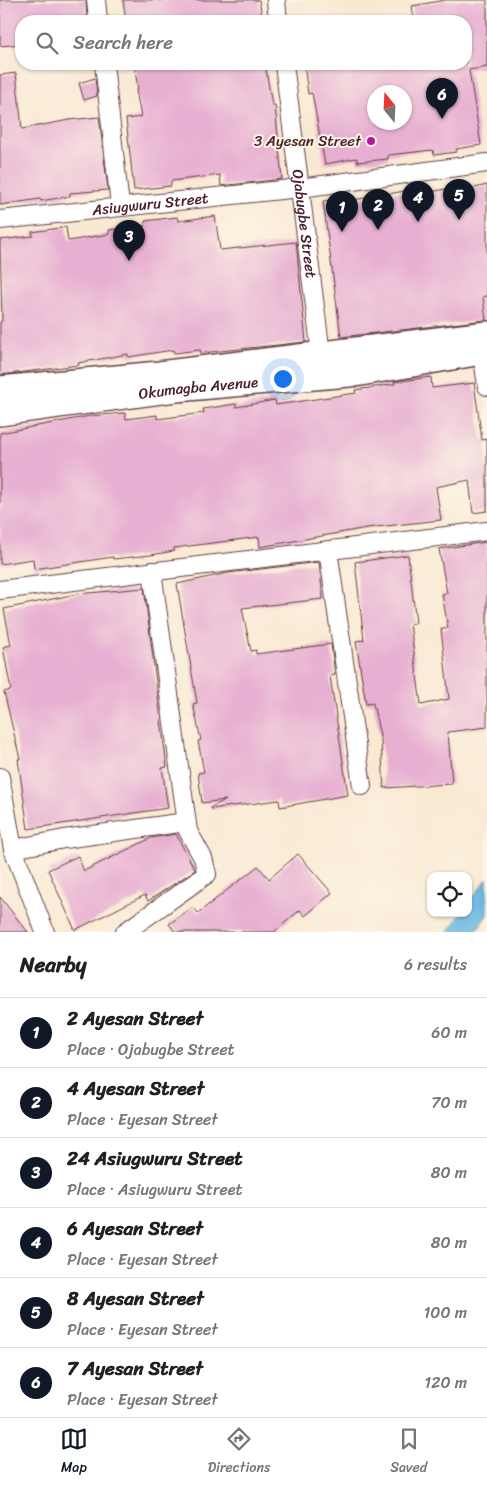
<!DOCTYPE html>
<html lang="en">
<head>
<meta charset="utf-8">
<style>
  :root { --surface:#fff; --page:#f2f2f2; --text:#202124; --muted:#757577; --line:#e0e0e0; --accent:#111827 }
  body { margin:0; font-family:Sriracha,sans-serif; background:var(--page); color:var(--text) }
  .controls { position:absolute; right:15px; bottom:15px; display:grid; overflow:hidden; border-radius:10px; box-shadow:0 1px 4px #0004 }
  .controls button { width:45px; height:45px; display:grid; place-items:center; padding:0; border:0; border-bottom:1px solid var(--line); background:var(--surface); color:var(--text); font:25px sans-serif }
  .compass { position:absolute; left:367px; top:85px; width:45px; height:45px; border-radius:50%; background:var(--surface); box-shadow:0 1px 4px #0004; rotate:342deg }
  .you { position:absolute; left:282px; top:378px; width:18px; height:18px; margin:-12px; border:4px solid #fff; border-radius:50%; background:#1a73e8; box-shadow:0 0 0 8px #1a73e833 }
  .badge { display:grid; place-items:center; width:32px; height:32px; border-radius:50%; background:var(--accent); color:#fff; font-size:16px; font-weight:700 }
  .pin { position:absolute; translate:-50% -41px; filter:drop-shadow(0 1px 2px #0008) }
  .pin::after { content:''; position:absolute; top:26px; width:18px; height:15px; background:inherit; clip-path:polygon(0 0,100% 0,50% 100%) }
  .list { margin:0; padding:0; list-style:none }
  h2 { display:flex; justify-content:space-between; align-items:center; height:65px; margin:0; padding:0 20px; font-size:21px }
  h2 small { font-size:16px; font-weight:400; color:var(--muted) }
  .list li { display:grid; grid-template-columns:32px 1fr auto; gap:15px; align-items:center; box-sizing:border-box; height:70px; padding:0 20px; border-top:1px solid var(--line) }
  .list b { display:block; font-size:19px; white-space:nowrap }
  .list p { margin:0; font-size:16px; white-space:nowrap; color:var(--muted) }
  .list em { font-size:16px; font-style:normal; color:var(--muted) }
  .icon { flex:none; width:28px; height:28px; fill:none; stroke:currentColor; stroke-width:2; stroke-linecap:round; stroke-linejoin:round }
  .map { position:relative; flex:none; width:487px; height:932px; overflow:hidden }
  .search { position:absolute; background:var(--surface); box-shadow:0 1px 4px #0004; left:15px; right:15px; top:15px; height:55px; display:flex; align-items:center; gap:12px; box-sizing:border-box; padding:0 18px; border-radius:20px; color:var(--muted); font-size:19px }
  .sheet { height:485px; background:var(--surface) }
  nav { display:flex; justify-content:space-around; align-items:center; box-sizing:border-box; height:70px; border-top:1px solid var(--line); background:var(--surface); font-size:14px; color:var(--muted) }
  nav a { display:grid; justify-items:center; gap:2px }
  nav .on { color:var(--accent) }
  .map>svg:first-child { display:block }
</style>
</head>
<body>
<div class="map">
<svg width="487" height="932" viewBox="0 0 487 932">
  <rect width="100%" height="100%" fill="#fcf5e5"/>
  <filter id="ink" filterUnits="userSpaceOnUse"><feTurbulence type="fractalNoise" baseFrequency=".02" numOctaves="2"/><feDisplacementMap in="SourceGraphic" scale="10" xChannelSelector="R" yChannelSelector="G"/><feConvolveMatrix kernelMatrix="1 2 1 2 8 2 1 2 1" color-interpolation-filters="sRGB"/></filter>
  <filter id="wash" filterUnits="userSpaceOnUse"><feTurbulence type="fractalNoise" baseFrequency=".0096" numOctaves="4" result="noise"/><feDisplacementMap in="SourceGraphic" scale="20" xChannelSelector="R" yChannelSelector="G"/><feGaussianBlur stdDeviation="1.12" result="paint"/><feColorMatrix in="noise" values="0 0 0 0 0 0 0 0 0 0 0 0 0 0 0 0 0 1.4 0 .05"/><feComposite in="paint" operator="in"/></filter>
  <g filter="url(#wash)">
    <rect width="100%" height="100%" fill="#f9e9d3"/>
    <path fill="#67b8e2" stroke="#586c86" d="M487,879V915L475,932H448L462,913H468V904Z"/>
    <g id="blocks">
      <path fill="#e7afd1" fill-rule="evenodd" d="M0,0H86L87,21H21V44L0,46Z
        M123,0H259L263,21H126Z
        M445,0H487V67L469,70L481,145L456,149L457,152L434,155L433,150L388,155V159L357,162V158L325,164L312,93L308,94L304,64H466V21H414L412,6ZM374,92H404V122H374Z
        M134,64H265L272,105H275L282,179L221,186L220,175L171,181V186L134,190L126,119L141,117L136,90L138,89Z
        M16,73L22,129L69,120L99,117L108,190L70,193V196L41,201L40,199L0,205V75Z
        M95,78L97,96L84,100L79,83Z
        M469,185L470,189L487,185V296L483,297L486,320L341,337L323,201L353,197V200L428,187L429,192Z
        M215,216L220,250L296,242L306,342L201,353L200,350L174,353L173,350L128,357V354L78,363L79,365L0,375V322L2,321L0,240L33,236L32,232L66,227L68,241L109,234V230L145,226V221L177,217L178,221Z
        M431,377L432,388L474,383L482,440L487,439V511L473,513L469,480L436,487L441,520L367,528L260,547L259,537L174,548V551L151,555L113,559V557L34,569L33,559L0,564V433L90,416L125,413L126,419L157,415V419L204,413L203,409L236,404V407L275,400L276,405L356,393L355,390L395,384L394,382Z
        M487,542V727L448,732L452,784L384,788L381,741L373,703L366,704L356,641L364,640L355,562L408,555L416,623L410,624L421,705L449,699L441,629L448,628L442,594L447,593L439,549Z
        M319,562L323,599L242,608L251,651L256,650V654L331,644L335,675L330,676L348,795L280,807L279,800L211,809V807L226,800L202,803L198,773L204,772L198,741L201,740L193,704L197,703L177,584L228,573Z
        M144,588L167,767L162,768L168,808L28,829L18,759H20L4,692L11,690L3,647L11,645L4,609L77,594Z
        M176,834L195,870L148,901L145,895L75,930L48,870L78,856L84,871L151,838Z
        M298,854L332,893L305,916L300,910L274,932H175L169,924L193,907L198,913L258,866L269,879Z
        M0,897L15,916L28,932H0Z"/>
    </g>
  </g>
  <g filter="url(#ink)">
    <use href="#blocks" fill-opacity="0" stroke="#643d44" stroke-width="1"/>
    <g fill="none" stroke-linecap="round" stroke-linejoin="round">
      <g stroke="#643d44" stroke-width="20">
        <g id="street">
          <path d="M96,0L98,21"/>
          <path d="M276,0L278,21"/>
          <path d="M104,64L120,206"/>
          <path id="s1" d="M284,64L321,354"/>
          <path id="s2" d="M0,220L300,188L487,163"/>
          <path d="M482,352L487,386"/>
          <path d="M328,550L362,786"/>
          <path d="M0,590L487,531"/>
          <path d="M0,777L13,849L45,932"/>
          <path d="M13,849L64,839L186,822"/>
          <path d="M125,932L207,874L203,858L188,831L152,571"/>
        </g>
      </g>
      <g stroke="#643d44" stroke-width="28">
        <g id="secondary">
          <path d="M0,389L159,374L487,334"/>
          <path id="s3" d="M0,413L176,389L361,373L487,351"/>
        </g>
      </g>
      <use href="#street" stroke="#fff" stroke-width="18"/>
      <use href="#secondary" stroke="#fff" stroke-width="25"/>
    </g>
  </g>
  <circle fill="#b5179e" stroke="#fcf5e5" stroke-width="2" cx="371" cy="141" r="5"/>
  <g text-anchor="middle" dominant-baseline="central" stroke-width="4" stroke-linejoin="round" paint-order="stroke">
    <g font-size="15" fill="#4a1f2b" stroke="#fcf5e5" text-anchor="end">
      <text x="361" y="141">3 Ayesan Street</text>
    </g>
    <g font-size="15" fill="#4a1f2b" stroke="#fcf5e5">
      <text stroke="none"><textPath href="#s2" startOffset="151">Asiugwuru Street</textPath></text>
      <text stroke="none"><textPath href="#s1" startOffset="161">Ojabugbe Street</textPath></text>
      <text stroke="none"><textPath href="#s3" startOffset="200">Okumagba Avenue</textPath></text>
    </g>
  </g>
</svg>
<div class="controls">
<button><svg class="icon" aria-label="locate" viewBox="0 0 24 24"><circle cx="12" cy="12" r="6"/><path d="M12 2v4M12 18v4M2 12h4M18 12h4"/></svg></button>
</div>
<svg class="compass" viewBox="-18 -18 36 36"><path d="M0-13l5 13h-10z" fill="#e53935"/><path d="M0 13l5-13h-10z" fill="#757577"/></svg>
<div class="you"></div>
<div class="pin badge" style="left:342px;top:232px">1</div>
<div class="pin badge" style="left:378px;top:230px">2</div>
<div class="pin badge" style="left:129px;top:261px">3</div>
<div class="pin badge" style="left:418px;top:222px">4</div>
<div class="pin badge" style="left:459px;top:220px">5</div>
<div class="pin badge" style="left:442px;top:119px">6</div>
<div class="search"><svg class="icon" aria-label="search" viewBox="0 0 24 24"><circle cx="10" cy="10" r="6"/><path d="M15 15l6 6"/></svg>Search here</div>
</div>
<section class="sheet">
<h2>Nearby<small>6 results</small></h2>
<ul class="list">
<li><span class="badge">1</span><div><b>2 Ayesan Street</b><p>Place · Ojabugbe Street</p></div><em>60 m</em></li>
<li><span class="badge">2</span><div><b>4 Ayesan Street</b><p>Place · Eyesan Street</p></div><em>70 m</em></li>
<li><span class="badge">3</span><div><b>24 Asiugwuru Street</b><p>Place · Asiugwuru Street</p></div><em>80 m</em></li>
<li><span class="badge">4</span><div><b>6 Ayesan Street</b><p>Place · Eyesan Street</p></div><em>80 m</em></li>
<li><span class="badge">5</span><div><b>8 Ayesan Street</b><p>Place · Eyesan Street</p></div><em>100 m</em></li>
<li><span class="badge">6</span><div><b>7 Ayesan Street</b><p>Place · Eyesan Street</p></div><em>120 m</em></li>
</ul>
</section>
<nav>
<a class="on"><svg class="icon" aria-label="map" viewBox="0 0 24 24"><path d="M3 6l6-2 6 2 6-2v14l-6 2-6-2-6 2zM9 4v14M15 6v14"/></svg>Map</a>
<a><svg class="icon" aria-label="directions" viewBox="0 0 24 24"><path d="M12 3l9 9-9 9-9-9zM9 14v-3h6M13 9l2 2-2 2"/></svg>Directions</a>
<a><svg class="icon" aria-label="saved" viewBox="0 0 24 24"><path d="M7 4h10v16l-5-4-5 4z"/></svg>Saved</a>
</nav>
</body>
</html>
